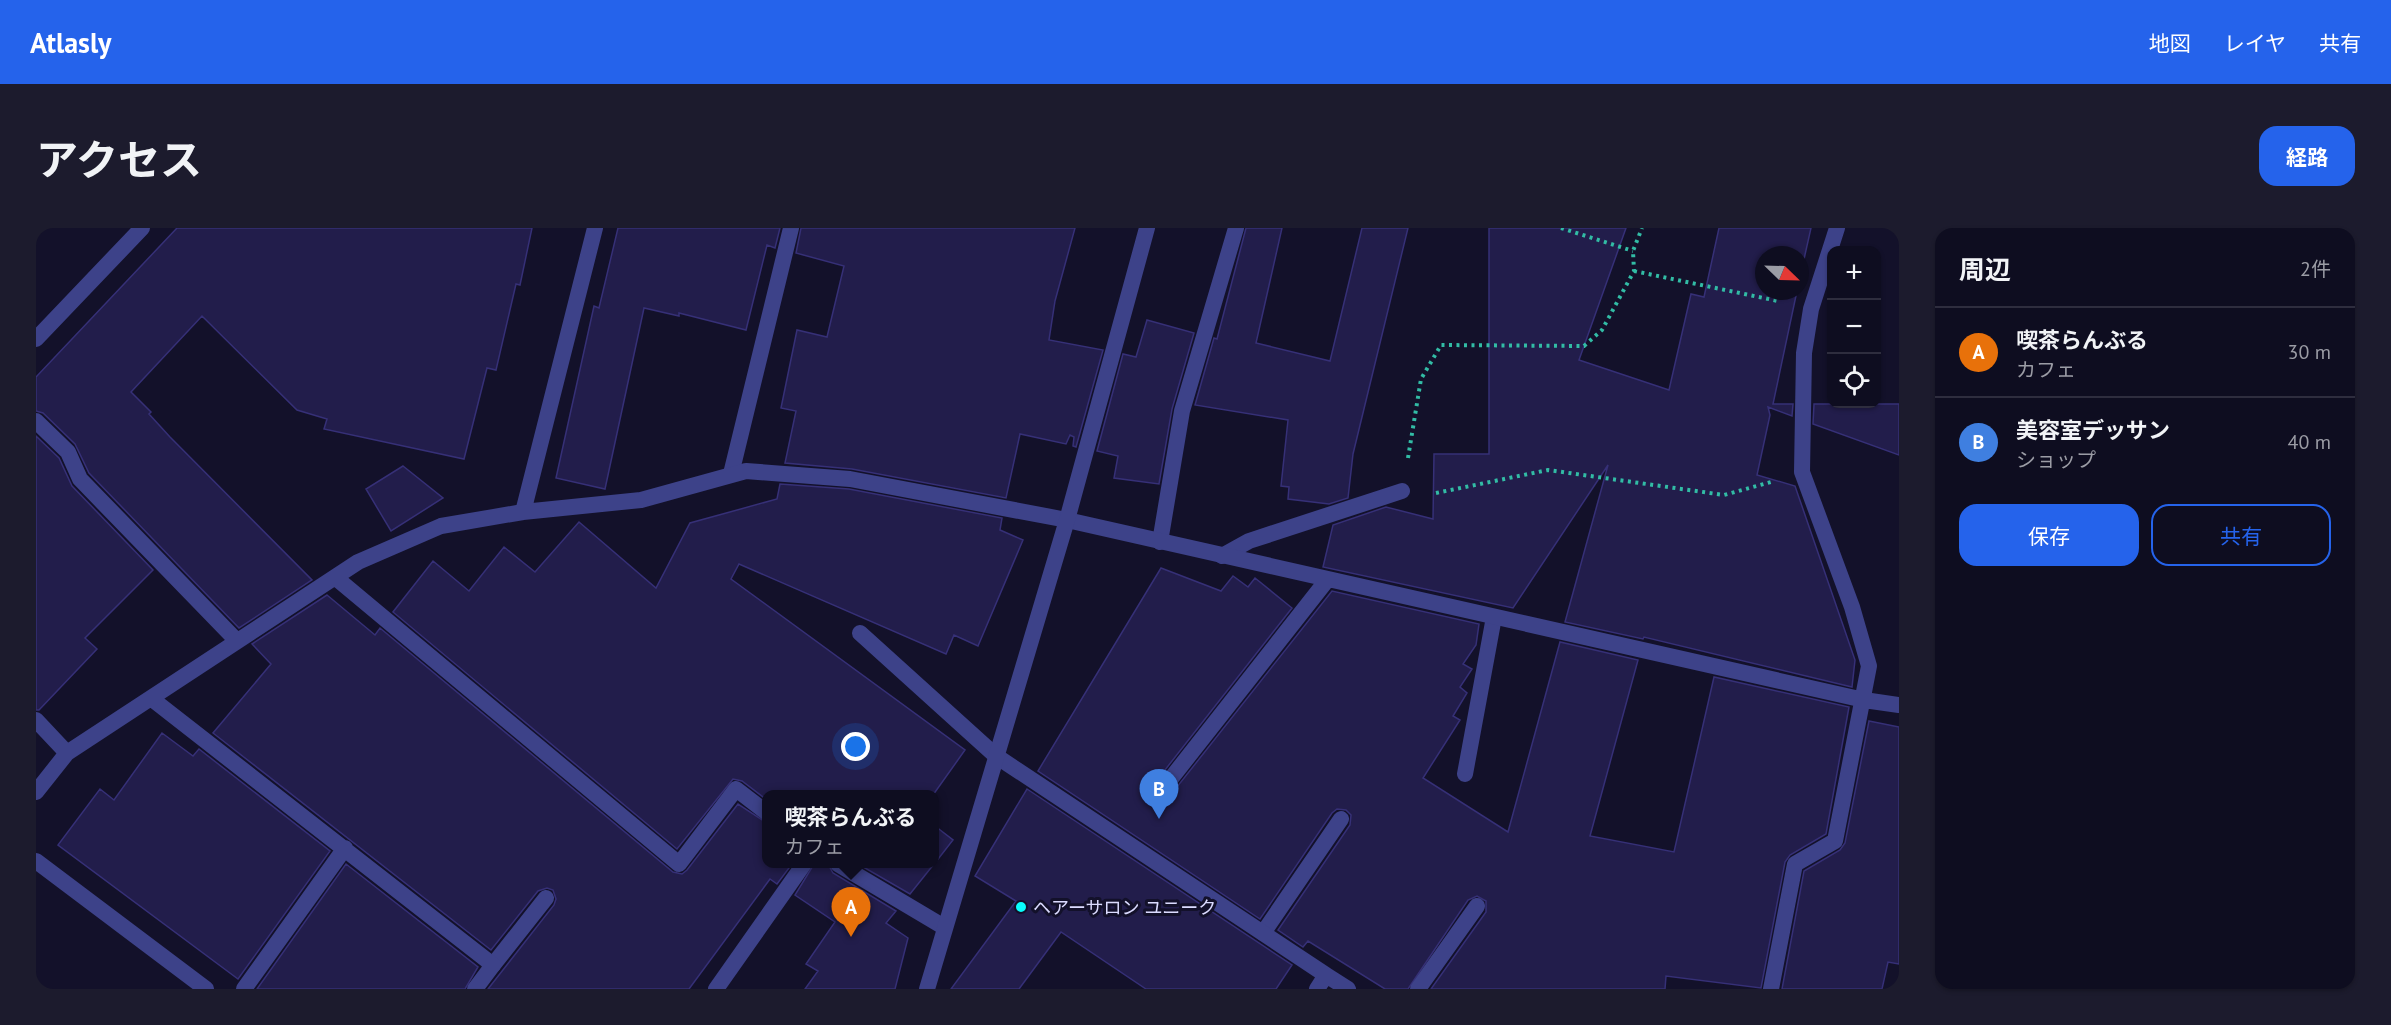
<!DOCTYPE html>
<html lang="ja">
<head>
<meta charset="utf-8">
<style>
  :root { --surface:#0e0d20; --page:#1c1b2d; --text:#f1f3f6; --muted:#9b9ca5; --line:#2e2d3e; --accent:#2563eb }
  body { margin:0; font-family:"PT Sans","Noto Sans JP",sans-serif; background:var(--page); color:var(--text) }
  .controls { position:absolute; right:18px; top:18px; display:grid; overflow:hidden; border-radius:12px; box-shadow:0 2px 4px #0004 }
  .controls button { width:54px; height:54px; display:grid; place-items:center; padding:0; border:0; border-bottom:2px solid var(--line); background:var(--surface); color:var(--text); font:30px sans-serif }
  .compass { position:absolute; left:1719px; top:18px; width:54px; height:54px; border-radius:50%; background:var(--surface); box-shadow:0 2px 4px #0004; rotate:113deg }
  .you { position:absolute; left:820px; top:519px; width:21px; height:21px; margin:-15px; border:4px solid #fff; border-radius:50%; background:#1a73e8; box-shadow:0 0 0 9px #1a73e833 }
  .badge { display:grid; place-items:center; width:39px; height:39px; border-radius:50%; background:var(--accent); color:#fff; font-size:20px; font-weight:700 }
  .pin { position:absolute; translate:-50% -50px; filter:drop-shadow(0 2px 3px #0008) }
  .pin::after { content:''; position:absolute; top:32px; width:21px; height:18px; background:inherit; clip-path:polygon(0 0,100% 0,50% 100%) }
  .popup { position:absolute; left:726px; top:562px; width:177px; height:78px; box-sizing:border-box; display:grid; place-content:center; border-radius:12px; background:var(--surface); filter:drop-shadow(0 2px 4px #0005); font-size:20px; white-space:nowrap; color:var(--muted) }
  .popup b { font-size:22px; color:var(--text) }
  .popup::after { content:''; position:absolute; left:50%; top:100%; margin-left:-12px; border:12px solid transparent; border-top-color:var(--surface) }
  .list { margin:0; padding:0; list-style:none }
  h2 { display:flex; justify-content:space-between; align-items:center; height:78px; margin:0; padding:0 24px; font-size:26px }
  h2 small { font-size:20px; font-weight:400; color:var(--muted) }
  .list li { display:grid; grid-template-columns:39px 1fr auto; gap:18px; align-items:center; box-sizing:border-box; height:90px; padding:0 24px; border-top:2px solid var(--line) }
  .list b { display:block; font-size:22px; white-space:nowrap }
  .list p { margin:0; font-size:20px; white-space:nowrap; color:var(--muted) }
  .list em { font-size:20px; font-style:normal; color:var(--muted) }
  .actions { display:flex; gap:12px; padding:18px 24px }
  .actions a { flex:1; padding:14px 0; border:2px solid var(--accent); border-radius:18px; text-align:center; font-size:21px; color:var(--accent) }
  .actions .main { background:var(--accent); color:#fff }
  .icon { flex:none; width:33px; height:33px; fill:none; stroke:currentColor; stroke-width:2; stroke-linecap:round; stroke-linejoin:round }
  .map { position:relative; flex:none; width:1863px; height:761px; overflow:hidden; border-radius:18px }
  header { display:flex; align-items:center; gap:36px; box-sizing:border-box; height:84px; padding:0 30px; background:var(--accent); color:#fff }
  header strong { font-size:28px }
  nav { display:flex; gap:33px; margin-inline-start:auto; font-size:21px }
  .intro { display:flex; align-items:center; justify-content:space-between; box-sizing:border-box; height:144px; padding:0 36px }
  h1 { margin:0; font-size:42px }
  .button { padding:15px 27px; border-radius:18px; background:var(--accent); color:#fff; font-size:21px; font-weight:700 }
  main { display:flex; gap:36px; padding:0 36px }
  aside { flex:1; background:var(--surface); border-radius:18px; box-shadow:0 2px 4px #0004 }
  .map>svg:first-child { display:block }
</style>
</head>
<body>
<header>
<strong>Atlasly</strong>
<nav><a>地図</a><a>レイヤ</a><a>共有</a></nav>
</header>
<div class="intro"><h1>アクセス</h1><a class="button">経路</a></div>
<main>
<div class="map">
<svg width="1863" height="761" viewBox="0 0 1863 761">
  <rect width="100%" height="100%" fill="#13112a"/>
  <path fill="#221d4b" stroke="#363077" stroke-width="1.5" d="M141,0H496L484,57L480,56L460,142L451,140L428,231L288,201L291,191L261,182L166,88L95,164L115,184L113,186L134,209L276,352L203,400L53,245L39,216L7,185L0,183V149Z
    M582,0H744L739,20L731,17L710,102L643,85V88L608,80L569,261L520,250L558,78L563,80Z
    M765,0H1039L1019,73L1013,112L1067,122L1040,219L1037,218L1038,209L1034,207L1030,216L984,206L970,270L816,241L749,235L760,183L745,180L761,102L791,109L808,38L760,25Z
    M1210,0H1246L1220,115L1294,133L1326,0H1372L1317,226L1312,270L1293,276L1252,271L1253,259L1245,258L1252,192L1159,177L1178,110L1181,111Z
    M1453,0H1590L1543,132L1633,162L1655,66L1668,69L1683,0H1775L1764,49V27H1728V63H1761L1737,176H1757L1756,188L1732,179L1734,187L1721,247L1759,258L1819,432L1816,459L1608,409L1607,411L1529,394L1572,237L1477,380L1287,339L1297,297L1350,279L1397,291L1398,226H1453Z
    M1111,92L1158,105L1136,181L1123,256L1078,250L1082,228L1061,223L1087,126L1100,129Z
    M1778,176H1863V227L1777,196Z
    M0,208L23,230L36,258L117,342L49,410L61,421L3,482H0Z
    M367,238L407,270L355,303L330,261Z
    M744,256L813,261L966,290L964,302L987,312L942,418L918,407L910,426L703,336L695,351L929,522L897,567H731V572L706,553L697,551L641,621L357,384L397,333L433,363L468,319L499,344L543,294L620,360L654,295L741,271Z
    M1125,340L1185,363L1197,348L1212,359L1219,350L1256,380L1125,547L1123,556L1131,563L1141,559L1296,363L1443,396L1440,417L1427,436L1436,441L1424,459L1431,465L1417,488L1424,492L1387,550L1472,604L1524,414L1602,432L1554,608L1638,624L1678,449L1813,479L1790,606L1754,627L1749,634L1725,760L1630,748L1629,761H1395L1450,684V673L1441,668L1432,672L1372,761H1349L1272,713L1267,719L1242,702L1314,597L1315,587L1310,582L1301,581L1296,585L1224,691L1002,543Z
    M291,367L339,407L344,400L637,644L646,646L651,642L702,576L731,595V636H756L741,656L734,651L653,761H452L518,677L520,671L517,662L511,660L502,663L455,722L177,505L235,436L216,416Z
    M1833,493L1863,499V736L1852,734L1846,761H1746L1768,643L1804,622L1809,615Z
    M126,505L157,528L163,521L294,623L202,751L22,617L64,561L78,572Z
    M991,561L1256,737L1240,761H1110L1025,704L983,761H915L980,673L939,648Z
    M899,598L917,612L899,635Z
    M310,636L442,739L429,761H221Z
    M778,636H792L797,645L860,683L850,695L872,710L859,761H769L782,743L770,736L799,694L759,667Z
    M822,636H898L874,666Z"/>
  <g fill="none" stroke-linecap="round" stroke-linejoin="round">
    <path stroke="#32bca5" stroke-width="4" stroke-dasharray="3 4.5" stroke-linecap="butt" d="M1525,0L1597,23
      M1598,43L1742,73
      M1372,230L1385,151L1405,117L1548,118L1566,102L1598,43L1597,23L1606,0
      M1400,265L1512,242L1688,267L1735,254"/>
    <path stroke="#3d4289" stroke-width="16" d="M695,246L755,0
      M1124,314L1146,183L1200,0
      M1186,328L1213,313L1366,263
      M824,405L960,528
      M1429,546L1458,389
      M1227,705L1305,591
      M457,737L510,670
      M1382,761L1441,678"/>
    <path stroke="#3d4289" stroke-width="16" d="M559,0L487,284L605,272L710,243L814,251L1031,292L1828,472L1863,477
      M0,111L106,0
      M0,193L32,224L44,251L201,413
      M300,350L643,636L700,561L731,585
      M116,471L457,737L439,761
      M0,492L31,525
      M960,528L1290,747L1281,761
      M1133,553L1291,352
      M0,564L31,525L322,334L405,298L487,284
      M0,633L170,761
      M802,636L908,699
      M1290,747L1312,761
      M208,761L309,620
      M680,761L768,636
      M1735,761L1759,636L1799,613L1833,438L1816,379L1766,244L1768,125L1775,81L1801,0"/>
    <path stroke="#3d4289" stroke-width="16" d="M891,761L1031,292L1111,0"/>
  </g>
  <circle fill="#09fdfc" stroke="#13112a" stroke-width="2" cx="985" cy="679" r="6"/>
  <g text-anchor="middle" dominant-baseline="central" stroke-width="6" stroke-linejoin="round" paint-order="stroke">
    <g font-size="18" fill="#dbdbff" stroke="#13112a" text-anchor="start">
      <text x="997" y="679">ヘアーサロン ユニーク</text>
    </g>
  </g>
</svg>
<div class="controls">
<button>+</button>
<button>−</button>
<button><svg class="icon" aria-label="locate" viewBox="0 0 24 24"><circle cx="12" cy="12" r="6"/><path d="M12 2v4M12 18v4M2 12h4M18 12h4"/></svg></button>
</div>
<svg class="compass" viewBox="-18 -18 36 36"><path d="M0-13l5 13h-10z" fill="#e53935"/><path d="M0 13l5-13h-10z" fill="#9b9ca5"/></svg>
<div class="you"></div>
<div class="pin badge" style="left:815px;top:709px;background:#e8710a">A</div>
<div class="popup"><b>喫茶らんぶる</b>カフェ</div>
<div class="pin badge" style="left:1123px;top:591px;background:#3f7fe0">B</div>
</div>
<aside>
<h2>周辺<small>2件</small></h2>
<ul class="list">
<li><span class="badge" style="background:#e8710a">A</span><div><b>喫茶らんぶる</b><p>カフェ</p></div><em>30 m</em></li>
<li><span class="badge" style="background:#3f7fe0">B</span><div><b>美容室デッサン</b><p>ショップ</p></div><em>40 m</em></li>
</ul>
<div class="actions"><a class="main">保存</a><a>共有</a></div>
</aside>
</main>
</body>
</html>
